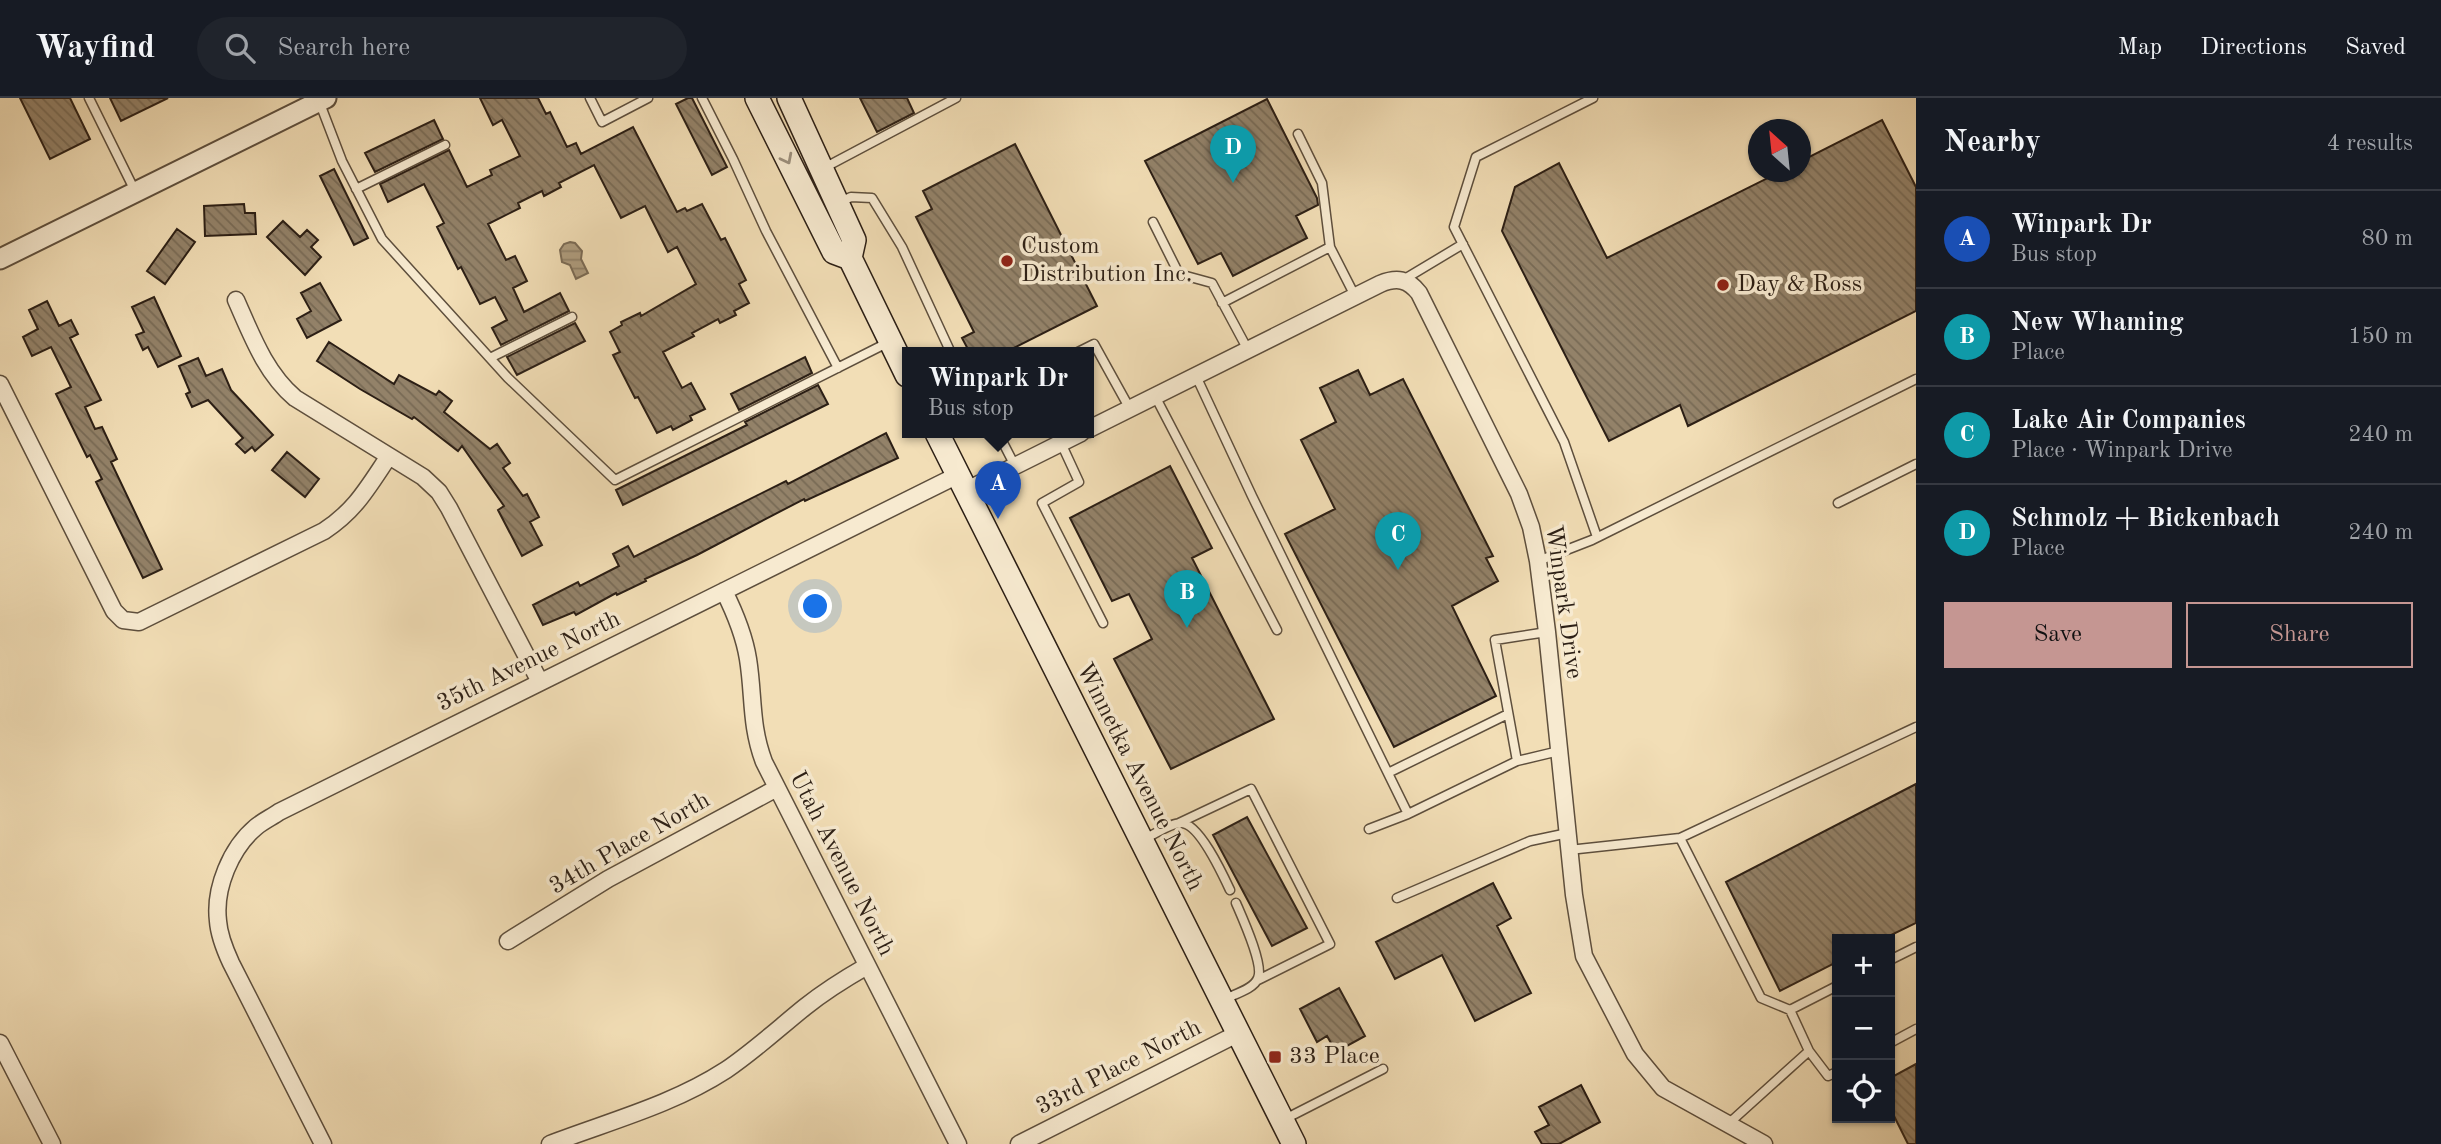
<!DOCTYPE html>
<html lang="en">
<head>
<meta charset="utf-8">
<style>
  :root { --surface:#171b24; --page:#20242c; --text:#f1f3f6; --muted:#9ea1a6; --line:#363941; --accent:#c59692 }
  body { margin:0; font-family:"Old Standard TT",serif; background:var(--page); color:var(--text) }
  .controls { position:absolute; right:21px; bottom:21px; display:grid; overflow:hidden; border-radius:0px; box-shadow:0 2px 5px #0004 }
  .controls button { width:63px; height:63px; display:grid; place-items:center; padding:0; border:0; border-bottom:2px solid var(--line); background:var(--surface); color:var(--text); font:35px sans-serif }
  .compass { position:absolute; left:1748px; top:21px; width:63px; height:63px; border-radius:50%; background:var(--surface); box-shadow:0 2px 5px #0004; rotate:333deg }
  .you { position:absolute; left:816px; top:509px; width:24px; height:24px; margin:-18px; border:5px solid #fff; border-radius:50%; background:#1a73e8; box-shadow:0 0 0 10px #1a73e833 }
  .badge { display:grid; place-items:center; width:46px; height:46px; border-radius:50%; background:var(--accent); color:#fff; font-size:23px; font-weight:700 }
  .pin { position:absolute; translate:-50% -58px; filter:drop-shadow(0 2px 4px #0008) }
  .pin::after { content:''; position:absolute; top:37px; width:24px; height:21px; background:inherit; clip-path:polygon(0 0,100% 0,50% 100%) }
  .popup { position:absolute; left:902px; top:249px; width:192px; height:91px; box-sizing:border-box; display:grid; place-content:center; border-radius:0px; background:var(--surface); filter:drop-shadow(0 2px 5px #0005); font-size:23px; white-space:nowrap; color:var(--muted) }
  .popup b { font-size:26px; color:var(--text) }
  .popup::after { content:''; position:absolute; left:50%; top:100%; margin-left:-14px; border:14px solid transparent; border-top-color:var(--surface) }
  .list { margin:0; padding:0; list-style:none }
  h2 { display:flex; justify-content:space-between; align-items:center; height:91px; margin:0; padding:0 28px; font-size:30px }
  h2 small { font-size:23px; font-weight:400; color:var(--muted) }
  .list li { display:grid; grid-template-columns:46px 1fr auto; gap:21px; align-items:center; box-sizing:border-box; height:98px; padding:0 28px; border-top:2px solid var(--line) }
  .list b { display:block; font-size:26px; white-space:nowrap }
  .list p { margin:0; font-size:23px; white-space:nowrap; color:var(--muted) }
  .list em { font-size:23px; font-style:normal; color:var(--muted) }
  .actions { display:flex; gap:14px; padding:21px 28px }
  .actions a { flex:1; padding:16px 0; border:2px solid var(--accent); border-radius:0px; text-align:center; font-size:24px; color:var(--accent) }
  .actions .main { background:var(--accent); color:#111 }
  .icon { flex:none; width:38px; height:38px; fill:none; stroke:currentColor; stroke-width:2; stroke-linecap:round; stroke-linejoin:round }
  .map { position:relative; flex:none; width:1916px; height:1046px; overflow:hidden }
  header { display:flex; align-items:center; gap:42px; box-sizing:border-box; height:98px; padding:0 35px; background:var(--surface); border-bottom:2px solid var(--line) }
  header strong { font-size:33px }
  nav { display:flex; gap:38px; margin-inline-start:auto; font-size:24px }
  .search { width:490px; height:63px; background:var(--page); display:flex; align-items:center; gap:18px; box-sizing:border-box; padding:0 24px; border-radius:38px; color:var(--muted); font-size:26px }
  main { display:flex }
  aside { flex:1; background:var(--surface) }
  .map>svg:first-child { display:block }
</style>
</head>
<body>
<header>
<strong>Wayfind</strong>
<div class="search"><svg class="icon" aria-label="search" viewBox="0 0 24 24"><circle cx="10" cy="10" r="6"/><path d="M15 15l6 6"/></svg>Search here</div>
<nav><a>Map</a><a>Directions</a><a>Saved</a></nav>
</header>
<main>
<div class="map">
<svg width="1916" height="1046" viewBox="0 0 1916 1046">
  <defs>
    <pattern id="water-rules" width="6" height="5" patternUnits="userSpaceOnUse" patternTransform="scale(1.75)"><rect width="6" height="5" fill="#af9d7f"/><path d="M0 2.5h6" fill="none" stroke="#8f7f67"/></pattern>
    <pattern id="building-back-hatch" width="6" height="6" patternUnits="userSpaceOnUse" patternTransform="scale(1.75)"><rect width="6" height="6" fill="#938269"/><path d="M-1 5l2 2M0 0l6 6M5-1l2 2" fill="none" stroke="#786a55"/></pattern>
  </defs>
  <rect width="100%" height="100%" fill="#f2deb6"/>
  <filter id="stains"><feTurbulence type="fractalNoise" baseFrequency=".00286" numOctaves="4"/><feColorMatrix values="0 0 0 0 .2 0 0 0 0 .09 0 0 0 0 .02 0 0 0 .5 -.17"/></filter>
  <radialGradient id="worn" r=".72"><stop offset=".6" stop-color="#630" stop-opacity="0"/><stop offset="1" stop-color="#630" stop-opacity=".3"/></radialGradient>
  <path fill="url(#water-rules)" stroke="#7b6b55" stroke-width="2" d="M570,144L575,145L582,153L581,161L588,175L576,181L570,167L562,164L560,152L564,146Z"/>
  <path fill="url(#building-back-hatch)" stroke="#2c1f15" stroke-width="2" d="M20,0H70L90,41L50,61Z
    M110,0H168L121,23Z
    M480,0H538L546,16L550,14L567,49L576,45L581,56L633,29L677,114L685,110L687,113L702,106L721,142L725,140L746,182L739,186L749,205L734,213L736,217L720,225L718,221L692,235L694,238L663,254L682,290L691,285L705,311L690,318L692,322L673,332L671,328L657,335L638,299L635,300L613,257L620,254L610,234L622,227L621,224L640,215L641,218L696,186L677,149L668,154L645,108L621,120L594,67L559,85L561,89L544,98L542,93L518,105L520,110L488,126L506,162L515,158L527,183L513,190L524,214L560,195L569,213L501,247L492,230L507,222L495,199L480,206L461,169L458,171L437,129L444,125L424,86L388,104L380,86L449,52L467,89L492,77L490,72L520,58L502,22L493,27Z
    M688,0H692L727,69L712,77L676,6Z
    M860,0H907L914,15L877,34Z
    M1267,1L1317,100L1318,107L1296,118L1307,140L1233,178L1221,155L1198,166L1145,63Z
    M434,22L443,41L375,74L365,55Z
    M1882,22L1916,89V213L1688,328L1680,307L1609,343L1502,133L1515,89L1559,65L1607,160L1780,74H1801V63Z
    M1015,46L1097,208L1004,255H970L962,240L974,234L916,119L932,111L923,93Z
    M334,71L368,140L354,147L320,78Z
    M244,106L245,115H255L256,136L205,138L204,108Z
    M283,123L300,139L307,132L318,142L311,149L321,159L305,177L267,139Z
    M177,131L195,144L165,186L147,173Z
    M320,185L341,222L307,240L297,221L311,213L301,195Z
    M154,199L181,258L158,269L148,249L143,252L136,237L144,234L132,209Z
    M47,203L59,228L71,222L78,236L70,240L101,302L85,309L95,331L102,329L117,361L111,364L162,471L143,480L96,384L102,381L90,357L87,359L56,296L71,289L51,249L32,258L23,239L38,231L29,212Z
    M575,225L585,243L517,277L507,259Z
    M329,244L394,286L399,277L436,297L439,293L452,303L444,314L490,351L497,346L510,365L503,370L523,398L527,396L539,419L530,424L542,447L522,458L498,412L504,408L462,348L458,353L414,319L412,321L360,291L317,263Z
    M805,259L812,275L739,312L731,296Z
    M198,260L206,278L222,271L231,292L273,337L255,353L252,349L245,355L236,346L243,340L208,302L192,309L186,296L190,294L179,268Z
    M1358,272L1370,297L1403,281L1493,458L1486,460L1498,483L1452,508L1496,598L1394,649L1285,436L1335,411L1301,342L1336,324L1320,290Z
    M818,287L828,306L623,407L616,392L747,327L745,324Z
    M886,335L898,360L805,403L804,401L697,457L645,481L646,483L617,497L616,495L576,517L574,514L543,527L533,507L578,484L580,488L619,468L613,456L628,448L634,459L786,383L788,386Z
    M287,354L319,381L305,399L272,372Z
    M1170,368L1212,450L1192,460L1274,621L1171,671L1114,561L1152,541L1129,496L1112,503L1070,420Z
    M1916,686V825L1883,841H1837V864L1780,893L1726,784Z
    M1247,719L1307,830L1272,848L1213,737Z
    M1493,785L1511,820L1497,828L1531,895L1475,923L1442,857L1395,881L1376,844Z
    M1339,890L1365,938L1336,954L1327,938L1317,944L1300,911Z
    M1916,966V1046H1908L1890,1010V980Z
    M1581,987L1600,1024L1559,1046H1542L1535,1034L1549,1027L1539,1009Z"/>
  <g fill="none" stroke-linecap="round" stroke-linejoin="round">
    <g stroke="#5e4f3d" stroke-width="11">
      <path id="service" d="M89,0L135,93
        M590,0L602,24L648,0
        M702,0L733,61L766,133L838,270
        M1593,0L1476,59L1454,129L1564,344L1597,439
        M319,3L342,63L382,141L508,280L615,382L887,245
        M1298,36L1322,85L1330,149L1355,198
        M822,71L956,0
        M356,91L445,47
        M840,104L851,99L872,100L902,149L951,255
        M1153,124L1179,176L1212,185L1248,252
        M1403,182L1463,146
        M1222,205L1330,149
        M1076,255L1094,246L1130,311
        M490,260L572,219
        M1196,278L1252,398L1408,716
        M1155,298L1277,532
        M998,335L1015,368
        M1061,345L1079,384L1042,405L1103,525
        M1838,405L1916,366
        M1538,463L1592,442L1916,281
        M1517,663L1495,542L1547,534
        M1388,675L1508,616
        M1179,725L1251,691L1330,846L1258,882
        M1369,731L1408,716L1517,663L1559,653
        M1680,740L1916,629
        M1144,741C1154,737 1170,725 1181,725C1199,725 1223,777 1230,792
        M1569,752L1680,740L1761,900L1790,912
        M1397,800L1530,743L1568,735
        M1890,862L1916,849
        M1225,901C1235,896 1254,891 1258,880C1264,867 1242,819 1236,805
        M1890,945L1916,931
        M1809,953L1790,912L1837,888
        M1285,1021L1383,971
        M1727,1027L1809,953L1828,978L1837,974"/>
    </g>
    <g stroke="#5e4f3d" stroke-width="19">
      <path id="minor" d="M236,202C252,238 265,274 295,300L423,379L439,394L449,410L540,584
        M0,286L114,513L123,522L139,524L324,433C356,412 368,389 389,358
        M1089,331L1380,186C1397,179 1408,181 1419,195L1519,396L1531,429L1538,463L1547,534L1574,797L1584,858L1635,956L1663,990L1764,1046
        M967,392L1081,335
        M724,493C735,515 744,536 748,561C754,598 750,627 764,664L958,1046
        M508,843L608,781L777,690
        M0,945L52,1046
        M323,1046L231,865C225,852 219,838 218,823C214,790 231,750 256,729C263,723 272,719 279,714L958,377
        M550,1046C610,1023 672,1007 726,972C754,953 779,930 805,909C825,893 846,880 867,868
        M1019,1046L1239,935"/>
    </g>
    <g stroke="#5e4f3d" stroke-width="23">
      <path id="tertiary" d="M0,161L326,0"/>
    </g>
    <g stroke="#2c1f15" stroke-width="26">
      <path id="secondary" d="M757,0L834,154L850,160
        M789,0L854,142L850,160L907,277
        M937,335L1294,1046"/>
    </g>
    <use href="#service" stroke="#f7ead0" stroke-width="8"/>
    <use href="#minor" stroke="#f7ead0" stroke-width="16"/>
    <use href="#tertiary" stroke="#f7ead0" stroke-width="19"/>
    <use href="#secondary" stroke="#f7ead0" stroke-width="23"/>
  </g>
  <defs><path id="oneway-chevron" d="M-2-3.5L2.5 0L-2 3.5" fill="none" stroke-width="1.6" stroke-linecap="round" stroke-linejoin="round" transform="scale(1.75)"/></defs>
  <use stroke="#9c8f7c" href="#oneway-chevron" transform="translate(787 61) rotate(63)"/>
  <g fill="#8f2418" stroke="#f7ead0" stroke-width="2.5">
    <circle cx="1007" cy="163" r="7"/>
    <circle cx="1723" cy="187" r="7"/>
    <rect x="1268" y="952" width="14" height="14" rx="3.5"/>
  </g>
  <g text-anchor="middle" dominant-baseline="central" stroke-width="7" stroke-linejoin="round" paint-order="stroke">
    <g font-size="24" fill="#2c1f15" stroke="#f7ead0" text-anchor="start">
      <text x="1021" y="149">Custom<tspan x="1021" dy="28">Distribution Inc.</tspan></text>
      <text x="1737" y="187">Day &amp; Ross</text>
      <text x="1289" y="959">33 Place</text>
    </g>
    <g font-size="24" fill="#2c1f15" stroke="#f7ead0">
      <text transform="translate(1563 504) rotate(82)">Winpark Drive</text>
      <text transform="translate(529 564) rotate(-26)">35th Avenue North</text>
      <text transform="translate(1139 679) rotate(63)">Winnetka Avenue North</text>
      <text transform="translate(630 746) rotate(-30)">34th Place North</text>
      <text transform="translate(841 766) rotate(63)">Utah Avenue North</text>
      <text transform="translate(1119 970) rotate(-27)">33rd Place North</text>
    </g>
  </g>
  <rect width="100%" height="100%" filter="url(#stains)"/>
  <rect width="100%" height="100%" fill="url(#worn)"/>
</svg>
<div class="controls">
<button>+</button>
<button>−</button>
<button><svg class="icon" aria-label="locate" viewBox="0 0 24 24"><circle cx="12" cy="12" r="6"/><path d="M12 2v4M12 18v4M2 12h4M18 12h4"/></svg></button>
</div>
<svg class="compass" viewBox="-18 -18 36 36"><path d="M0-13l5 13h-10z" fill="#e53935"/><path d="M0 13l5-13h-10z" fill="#9ea1a6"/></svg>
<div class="you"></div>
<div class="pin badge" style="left:998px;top:421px;background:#1a4fb4">A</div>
<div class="popup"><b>Winpark Dr</b>Bus stop</div>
<div class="pin badge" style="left:1187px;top:530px;background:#0f9aa8">B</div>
<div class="pin badge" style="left:1398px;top:472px;background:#0f9aa8">C</div>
<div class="pin badge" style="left:1233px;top:85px;background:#0f9aa8">D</div>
</div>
<aside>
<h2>Nearby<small>4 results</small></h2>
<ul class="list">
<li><span class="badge" style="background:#1a4fb4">A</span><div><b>Winpark Dr</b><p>Bus stop</p></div><em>80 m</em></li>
<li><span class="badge" style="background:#0f9aa8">B</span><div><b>New Whaming</b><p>Place</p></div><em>150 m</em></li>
<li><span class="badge" style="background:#0f9aa8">C</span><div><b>Lake Air Companies</b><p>Place · Winpark Drive</p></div><em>240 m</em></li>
<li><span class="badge" style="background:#0f9aa8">D</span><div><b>Schmolz + Bickenbach</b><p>Place</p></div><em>240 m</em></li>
</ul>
<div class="actions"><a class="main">Save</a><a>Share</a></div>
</aside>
</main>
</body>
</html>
